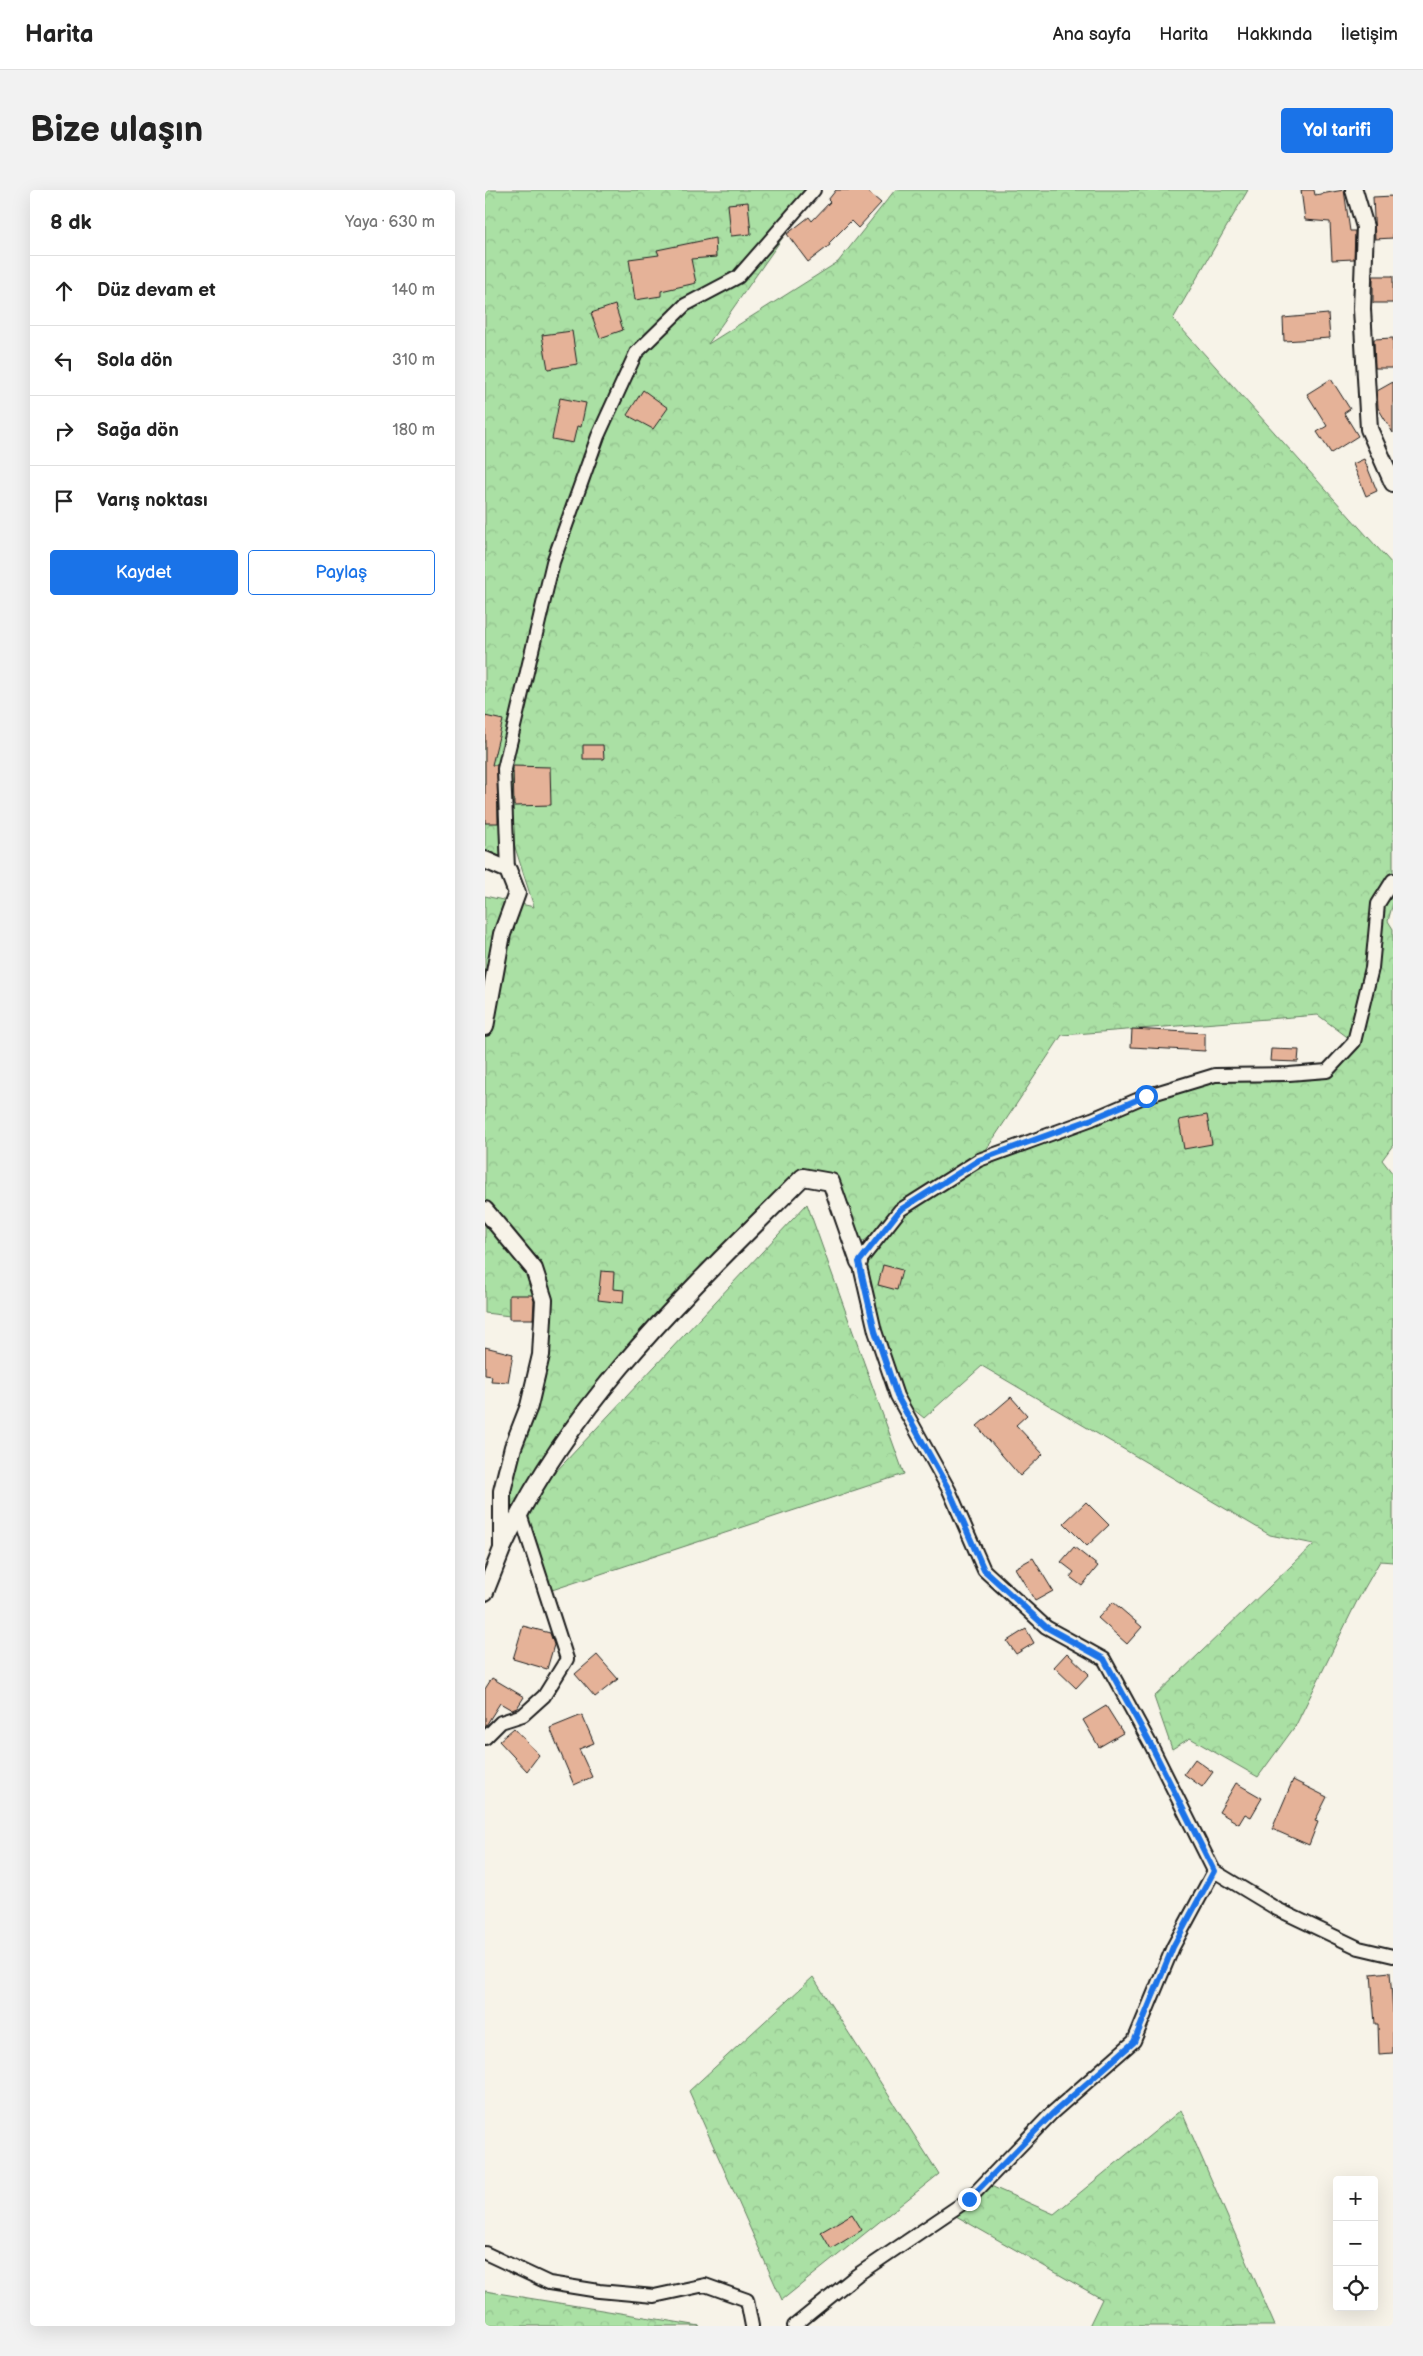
<!DOCTYPE html>
<html lang="tr">
<head>
<meta charset="utf-8">
<style>
  :root { --surface:#fff; --page:#f2f2f2; --text:#222; --muted:#767676; --line:#e0e0e0; --accent:#1a73e8 }
  body { margin:0; font-family:"Balsamiq Sans",sans-serif; background:var(--page); color:var(--text) }
  .controls { position:absolute; right:15px; bottom:15px; display:grid; overflow:hidden; border-radius:5px; box-shadow:0 5px 20px #0002 }
  .controls button { width:45px; height:45px; display:grid; place-items:center; padding:0; border:0; border-bottom:1px solid var(--line); background:var(--surface); color:var(--text); font:25px sans-serif }
  .stop { position:absolute; width:15px; height:15px; margin:-11px; border:4px solid #1a73e8; border-radius:50%; background:#fff }
  .stop.end { background:#1a73e8; border-color:#fff; box-shadow:0 1px 5px #0008 }
  .list { margin:0; padding:0; list-style:none }
  h2 { display:flex; justify-content:space-between; align-items:center; height:65px; margin:0; padding:0 20px; font-size:21px }
  h2 small { font-size:16px; font-weight:400; color:var(--muted) }
  .list li { display:grid; grid-template-columns:32px 1fr auto; gap:15px; align-items:center; box-sizing:border-box; height:70px; padding:0 20px; border-top:1px solid var(--line) }
  .list b { display:block; font-size:19px; white-space:nowrap }
  .list em { font-size:16px; font-style:normal; color:var(--muted) }
  .actions { display:flex; gap:10px; padding:15px 20px }
  .actions a { flex:1; padding:11px 0; border:1px solid var(--accent); border-radius:5px; text-align:center; font-size:18px; color:var(--accent) }
  .actions .main { background:var(--accent); color:#fff }
  .icon { flex:none; width:28px; height:28px; fill:none; stroke:currentColor; stroke-width:2; stroke-linecap:round; stroke-linejoin:round }
  .map { position:relative; flex:none; width:908px; height:2136px; overflow:hidden; border-radius:5px }
  header { display:flex; align-items:center; gap:30px; box-sizing:border-box; height:70px; padding:0 25px; background:var(--surface); border-bottom:1px solid var(--line) }
  header strong { font-size:24px }
  nav { display:flex; gap:28px; margin-inline-start:auto; font-size:18px }
  .intro { display:flex; align-items:center; justify-content:space-between; box-sizing:border-box; height:120px; padding:0 30px }
  h1 { margin:0; font-size:35px }
  .button { padding:12px 22px; border-radius:5px; background:var(--accent); color:#fff; font-size:18px; font-weight:700 }
  main { display:flex; gap:30px; padding:0 30px }
  aside { flex:1; background:var(--surface); border-radius:5px; box-shadow:0 5px 20px #0002 }
  .map>svg:first-child { display:block }
</style>
</head>
<body>
<header>
<strong>Harita</strong>
<nav><a>Ana sayfa</a><a>Harita</a><a>Hakkında</a><a>İletişim</a></nav>
</header>
<div class="intro"><h1>Bize ulaşın</h1><a class="button">Yol tarifi</a></div>
<main>
<aside>
<h2>8 dk<small>Yaya · 630 m</small></h2>
<ul class="list">
<li><svg class="icon" aria-label="ahead" viewBox="0 0 24 24"><path d="M12 20V5M6 11l6-6 6 6"/></svg><div><b>Düz devam et</b></div><em>140 m</em></li>
<li><svg class="icon" aria-label="left" viewBox="0 0 24 24"><path d="M17 20v-9H6M10 6l-5 5 5 5"/></svg><div><b>Sola dön</b></div><em>310 m</em></li>
<li><svg class="icon" aria-label="right" viewBox="0 0 24 24"><path d="M7 20v-9h11M14 6l5 5-5 5"/></svg><div><b>Sağa dön</b></div><em>180 m</em></li>
<li><svg class="icon" aria-label="arrive" viewBox="0 0 24 24"><path d="M6 21V4h12l-3 4 3 4H6"/></svg><div><b>Varış noktası</b></div></li>
</ul>
<div class="actions"><a class="main">Kaydet</a><a>Paylaş</a></div>
</aside>
<div class="map">
<svg width="908" height="2136" viewBox="0 0 908 2136">
  <defs>
    <pattern id="forest-crowns" width="20" height="18" patternUnits="userSpaceOnUse" patternTransform="scale(1.25)"><rect width="20" height="18" fill="#aae0a4"/><path d="M2 6a3 3 0 1 1 6 0M12 15a3 3 0 1 1 6 0" fill="none" stroke="#92c08d"/></pattern>
  </defs>
  <rect width="100%" height="100%" fill="#f7f3e8"/>
  <filter id="ink" filterUnits="userSpaceOnUse"><feTurbulence type="fractalNoise" baseFrequency=".02" numOctaves="2"/><feDisplacementMap in="SourceGraphic" scale="10" xChannelSelector="R" yChannelSelector="G"/><feConvolveMatrix kernelMatrix="1 2 1 2 8 2 1 2 1" color-interpolation-filters="sRGB"/></filter>
  <g filter="url(#ink)">
    <path fill="url(#forest-crowns)" stroke="#637e60" fill-rule="evenodd" d="M0,0H331L223,154L353,72L410,0H763L688,129L908,375V713L903,731L908,739V955L897,970L908,984V1372L895,1371L871,1413L811,1535L773,1587L705,1548L687,1559L669,1507L829,1354L785,1345L497,1176L439,1228L412,1206L374,1072L404,1033L369,1058L346,992L318,987L166,1144L18,1333L58,1130L0,1123V706L49,717L28,651L23,680L0,678ZM833,825L869,852L842,881L730,885L495,969L577,845Z
      M322,1014L419,1284L61,1402L34,1321Z
      M328,1787L454,1984L297,2110L204,1901Z
      M696,1920L790,2136H604L617,2109L464,2022L499,1993L569,2024Z
      M0,2101L215,2136H0Z"/>
    <path fill="#e5b298" stroke="#1c1c1c" d="M351,0H381L396,13L373,38L366,31L344,53L345,55L323,72L302,44L324,27L327,31L345,12L343,10Z
      M816,0H829L830,5L859,0L865,41H870L869,69L847,70L845,32L820,30Z
      M908,6V48L890,49L888,7Z
      M263,12L266,44L246,46L243,14Z
      M230,48L231,67L206,69L211,93L176,101V106L150,110L144,69L174,65L172,60Z
      M888,86H908V113H888Z
      M130,115L138,140L115,148L106,123Z
      M843,124L845,148L799,151L798,128Z
      M87,141L92,174L63,179L57,145Z
      M908,148V178H890L889,149Z
      M846,189L865,219L859,223L873,246L846,263L832,242L842,236L822,204Z
      M908,192V243L893,218L892,201Z
      M158,200L183,218L168,239L142,225Z
      M75,208L101,213L96,237L92,236L88,253L67,249Z
      M879,269L892,301L881,306L868,274Z
      M0,526L18,530L7,575H12L13,633H0Z
      M98,555H118L119,569H98Z
      M28,576L65,577L66,615L29,616Z
      M647,839L720,843V861L646,857Z
      M786,859L814,860L813,872L785,871Z
      M722,925L727,954L699,959L694,930Z
      M398,1075L417,1080L412,1100L393,1095Z
      M116,1081L129,1082L128,1099L139,1100L138,1113L113,1110Z
      M24,1105H47L49,1111L48,1129H24Z
      M0,1157L28,1164L23,1192L6,1191L7,1186L0,1185Z
      M526,1207L542,1225L531,1235L558,1264L535,1286L492,1236Z
      M601,1312L624,1335L602,1356L579,1333Z
      M589,1357L613,1376L597,1396L585,1387L589,1382L576,1372Z
      M548,1368L568,1401L550,1411L530,1378Z
      M628,1412L657,1437L642,1454L613,1428Z
      M38,1436L65,1443L69,1455L62,1479L28,1469Z
      M541,1439L549,1453L531,1464L522,1451Z
      M582,1463L604,1484L591,1498L569,1477Z
      M112,1465L133,1489L110,1507L90,1484Z
      M7,1488L39,1507L32,1518L27,1520L15,1513L0,1537V1499Z
      M621,1516L638,1543L614,1557L598,1530Z
      M97,1525L109,1553L94,1559L107,1587L89,1595L65,1538Z
      M29,1538L54,1565L42,1581L14,1551Z
      M710,1569L728,1582L717,1597L699,1584Z
      M808,1590L842,1607L830,1631L833,1632L824,1655L787,1639Z
      M751,1593L777,1608L766,1627L760,1624L754,1634L734,1622Z
      M905,1782L908,1822V1863L894,1864L893,1834H890L886,1784Z
      M367,2024L377,2040L346,2059L336,2042Z"/>
    <g fill="none" stroke-linecap="round" stroke-linejoin="round">
      <g stroke="#1c1c1c" stroke-width="16">
        <path id="minor" d="M23,680L19,579L68,372L113,246L151,163L200,115L253,87L329,0
          M0,1548L16,1532L38,1525L59,1506L82,1469L34,1321
          M729,1681L792,1719L874,1758L908,1766
          M0,2063L64,2093L114,2101L169,2106L220,2095L262,2110L267,2136
          M309,2136L372,2085L484,2009L567,1923L649,1851L688,1757L729,1681L667,1557L619,1469L561,1437L499,1380L464,1300L412,1206L390,1141L374,1072L415,1020L494,970L607,929L661,906L730,885L804,884L842,881L869,852L887,778L893,714L908,690"/>
      </g>
      <g stroke="#1c1c1c" stroke-width="20">
        <path id="tertiary" d="M869,0L880,37L877,119L884,239L908,293
          M0,670L23,680L32,703L17,744L0,837
          M0,1020L49,1079L59,1110L56,1165L44,1216L28,1257L17,1301V1359L0,1402
          M17,1359C84,1212 206,1099 318,987L346,992L374,1072"/>
      </g>
      <use href="#minor" stroke="#f7f3e8" stroke-width="12"/>
      <use href="#tertiary" stroke="#f7f3e8" stroke-width="16"/>
    </g>
  </g>
  <g fill="none" stroke-linecap="round" stroke-linejoin="round" filter="url(#ink)">
    <path stroke="#1a73e8" stroke-width="6" d="M484,2009L567,1924L649,1852L688,1757L729,1681L667,1557L619,1469L561,1437L499,1380L464,1300L412,1206L390,1141L374,1072L415,1020L494,970L607,929L661,906"/>
  </g>
</svg>
<div class="controls">
<button>+</button>
<button>−</button>
<button><svg class="icon" aria-label="locate" viewBox="0 0 24 24"><circle cx="12" cy="12" r="6"/><path d="M12 2v4M12 18v4M2 12h4M18 12h4"/></svg></button>
</div>
<div class="stop" style="left:661px;top:906px"></div>
<div class="stop end" style="left:484px;top:2009px"></div>
</div>
</main>
</body>
</html>
